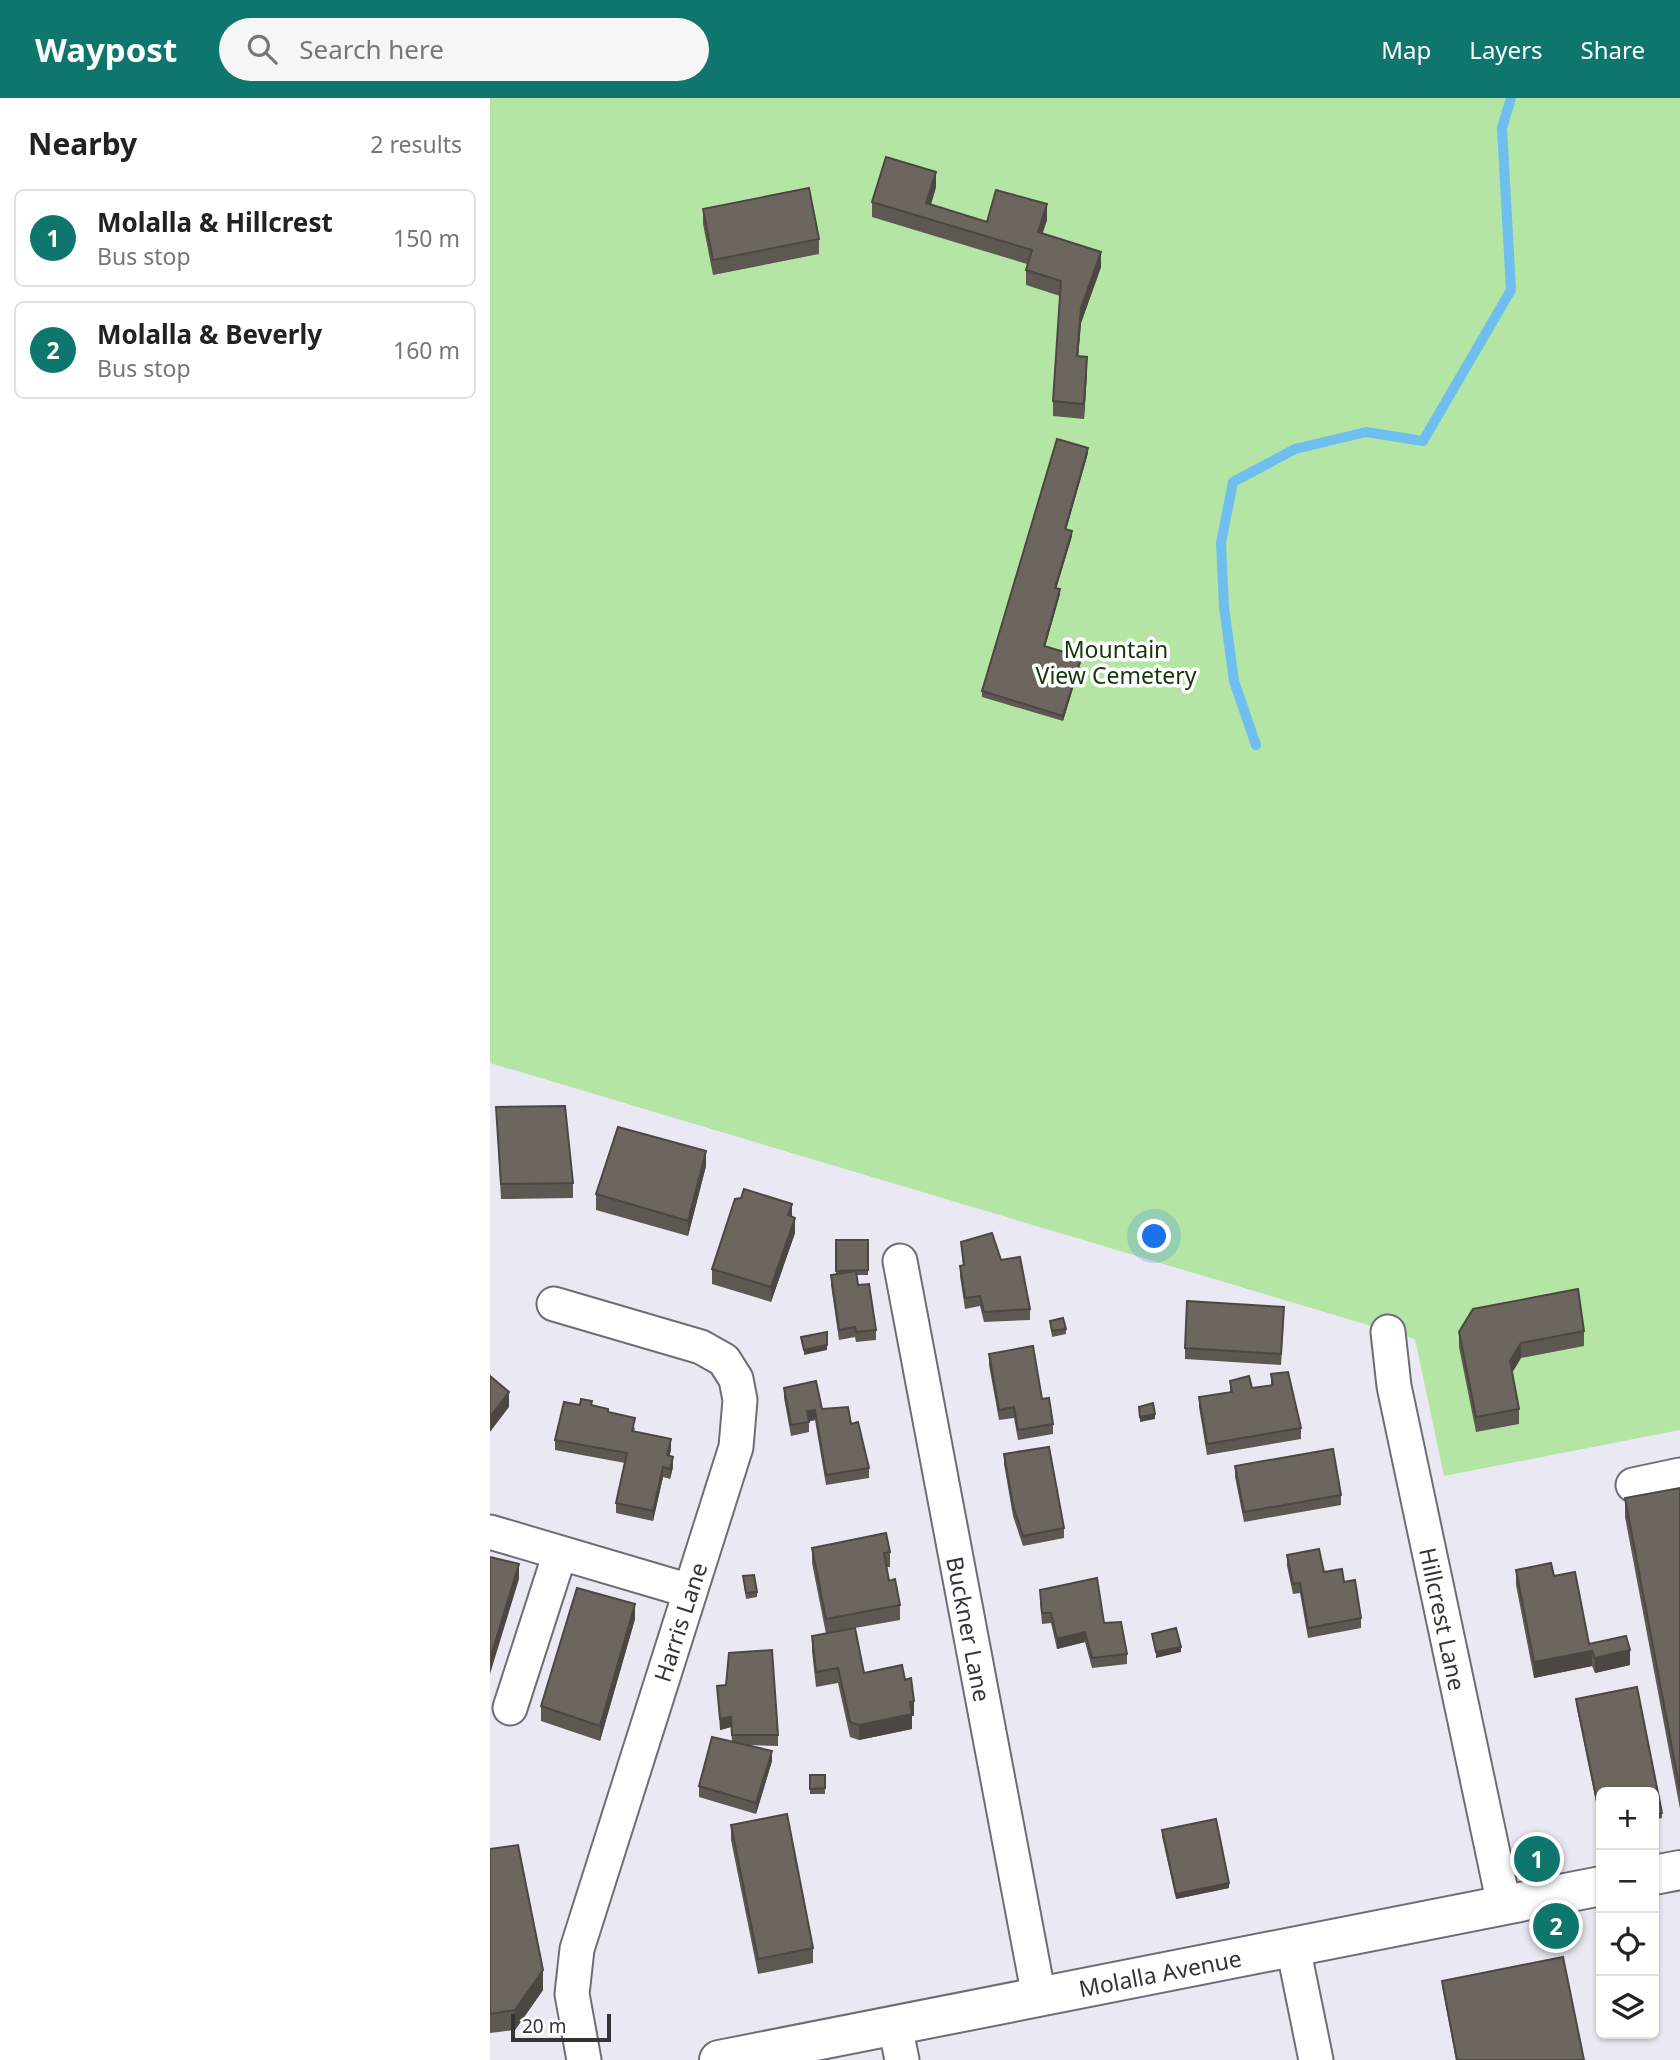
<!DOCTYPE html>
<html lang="en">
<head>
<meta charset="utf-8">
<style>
  :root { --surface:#fff; --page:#f6f6f6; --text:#222; --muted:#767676; --line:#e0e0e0; --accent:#0f766e }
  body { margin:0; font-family:"Noto Sans",sans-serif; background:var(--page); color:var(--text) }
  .controls { position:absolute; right:21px; bottom:21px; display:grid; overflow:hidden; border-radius:10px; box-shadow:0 2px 5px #0004 }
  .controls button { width:63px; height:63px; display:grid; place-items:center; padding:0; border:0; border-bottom:2px solid var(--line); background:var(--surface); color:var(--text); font:35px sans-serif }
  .scale { position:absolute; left:21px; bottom:18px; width:100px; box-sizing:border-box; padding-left:7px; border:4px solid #343438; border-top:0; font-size:19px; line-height:24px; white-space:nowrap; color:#343438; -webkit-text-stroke:5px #fff; paint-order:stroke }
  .you { position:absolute; left:665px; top:1139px; width:24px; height:24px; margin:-18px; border:5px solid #fff; border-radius:50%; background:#1a73e8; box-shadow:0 0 0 10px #1a73e833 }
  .badge { display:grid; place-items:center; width:46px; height:46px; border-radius:50%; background:var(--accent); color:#fff; font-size:23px; font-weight:700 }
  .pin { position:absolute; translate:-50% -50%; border:4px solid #fff; box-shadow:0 2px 7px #0006 }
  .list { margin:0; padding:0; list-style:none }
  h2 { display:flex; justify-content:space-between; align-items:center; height:91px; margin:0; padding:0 28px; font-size:30px }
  h2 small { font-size:23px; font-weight:400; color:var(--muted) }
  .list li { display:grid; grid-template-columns:46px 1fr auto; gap:21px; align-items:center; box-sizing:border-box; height:98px; margin:0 14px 14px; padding:0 14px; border:2px solid var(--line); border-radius:10px }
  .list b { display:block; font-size:26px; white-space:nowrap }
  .list p { margin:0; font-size:23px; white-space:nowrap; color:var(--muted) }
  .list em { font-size:23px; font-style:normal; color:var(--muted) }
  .icon { flex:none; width:38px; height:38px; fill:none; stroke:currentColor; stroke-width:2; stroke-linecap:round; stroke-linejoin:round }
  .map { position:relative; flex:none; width:1190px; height:1962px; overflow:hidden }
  header { display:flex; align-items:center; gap:42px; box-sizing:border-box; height:98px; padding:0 35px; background:var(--accent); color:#fff }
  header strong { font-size:33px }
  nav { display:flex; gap:38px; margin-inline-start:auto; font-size:24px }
  .search { width:490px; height:63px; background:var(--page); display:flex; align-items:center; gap:18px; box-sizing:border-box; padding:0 24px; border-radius:38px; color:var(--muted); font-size:26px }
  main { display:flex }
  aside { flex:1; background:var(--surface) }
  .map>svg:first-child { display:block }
</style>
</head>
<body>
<header>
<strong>Waypost</strong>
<div class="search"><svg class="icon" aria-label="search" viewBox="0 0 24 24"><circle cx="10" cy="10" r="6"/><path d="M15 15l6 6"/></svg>Search here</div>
<nav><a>Map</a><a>Layers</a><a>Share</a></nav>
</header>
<main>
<aside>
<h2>Nearby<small>2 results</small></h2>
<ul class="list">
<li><span class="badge">1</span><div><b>Molalla &amp; Hillcrest</b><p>Bus stop</p></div><em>150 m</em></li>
<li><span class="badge">2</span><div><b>Molalla &amp; Beverly</b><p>Bus stop</p></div><em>160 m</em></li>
</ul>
</aside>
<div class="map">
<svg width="1190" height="1962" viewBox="0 0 1190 1962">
  <rect width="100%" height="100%" fill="#eae9f3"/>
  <path fill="#b5e5a5" d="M0,0H1190V1332L954,1378L925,1241L0,965Z"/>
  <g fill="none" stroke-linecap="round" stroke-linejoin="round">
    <path stroke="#6ebff0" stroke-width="10" d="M766,647L744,583L734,509L731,445L743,384L805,351L876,334L933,343L1021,192L1012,30L1021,0"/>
    <g stroke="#6e6d76" stroke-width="37">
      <path id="minor" d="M410,1163L549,1899
        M64,1206L211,1249L234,1262L246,1281L250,1302L246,1349L87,1851L82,1896L94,1962
        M898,1234L904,1288L1014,1807
        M1143,1387L1190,1377
        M0,1434L200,1493
        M20,1610L70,1455
        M803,1849L826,1962
        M405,1927L412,1962"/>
    </g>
    <g stroke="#6e6d76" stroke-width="42">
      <path id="major" d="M1164,1777L1190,1772
        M229,1962L1111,1788"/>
    </g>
    <use href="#minor" stroke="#fff" stroke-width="33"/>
    <use href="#major" stroke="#fff" stroke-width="38"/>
  </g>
  <path fill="#5d5851" d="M446,89L441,107L497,124L557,122L552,136L611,169L591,225L588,258L597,274L594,321L563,318V303L570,198L536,187V172L537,166L382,119V104Z
    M213,111L329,141V156L223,177L213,126Z
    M598,355L576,431L582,438L566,490L570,496L555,548L591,564L573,623L492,599V593Z
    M6,1009L83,1085V1100L11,1101Z
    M216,1068L198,1138L106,1112V1096Z
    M302,1119L305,1135L281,1204L222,1186V1171Z
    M346,1142H378V1177H366L368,1187L386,1232V1242L366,1244L365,1239L349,1242L341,1187V1177L346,1176Z
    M471,1144L511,1162L540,1211V1222L494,1224L490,1208L475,1211L470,1178V1168L473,1167Z
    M794,1219L791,1267L695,1261V1250Z
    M560,1223L576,1231V1236L562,1239Z
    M1094,1233V1248L1031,1260L1022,1275L1029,1311V1326L986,1334L969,1249V1234Z
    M499,1256L563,1326V1336L528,1342L524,1320L509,1322L499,1267Z
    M781,1276L811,1330V1341L717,1357L709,1309V1299L740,1294V1283L762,1290L781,1287Z
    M294,1290L332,1311L361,1326L379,1370V1380L336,1387L325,1322L319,1323V1334L301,1338L294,1300Z
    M90,1307H102L118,1314L145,1330L144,1333L181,1352L179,1358L183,1369L180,1381L173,1379L163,1423L126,1415V1405L135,1365L65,1352V1342Z
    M514,1356L574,1430V1440L533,1448L523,1418L514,1366Z
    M745,1368L851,1397V1407L754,1424L745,1379Z
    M1190,1390V1711L1135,1419V1400Z
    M322,1450L400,1454V1469H397L399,1483L410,1507V1522L365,1530L374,1575L424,1618H422V1631L369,1642L360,1639L348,1585L326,1589L322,1553V1538L336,1536L322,1465Z
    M797,1457L834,1474L871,1520V1530L818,1540L810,1495L803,1496L797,1468Z
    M1026,1472L1064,1478L1099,1546L1140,1567L1105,1575L1102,1568L1044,1580L1026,1487Z
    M253,1478L267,1494V1499L256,1501Z
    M550,1492L614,1525L637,1556V1566L602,1570L595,1544L567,1551L561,1525L552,1526L550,1503Z
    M145,1521L110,1643L51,1623V1608Z
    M227,1588L288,1637V1648L259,1647L282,1663L266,1716L209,1699V1688L242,1644L241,1629L230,1632Z
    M1147,1589L1172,1715V1720L1164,1722V1694H1111V1728L1086,1606V1601Z
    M320,1677H335V1696H320Z
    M241,1727L323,1850V1865L268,1876L241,1742Z
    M672,1732L739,1790L686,1801L672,1738Z
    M0,1751L53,1892L25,1932L0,1935Z
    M952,1883L1094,1962H966L952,1888Z"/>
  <path fill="#4c4742" d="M446,74V89L436,121V105Z
    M557,106V122L548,149V134Z
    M611,154V169L591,225L587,273V258L591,210Z
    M597,259V274L594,321V306Z
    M598,350V355L575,436V431Z
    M582,433V438L565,495V490Z
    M570,491V496L554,553V548Z
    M591,559V564L573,623V618Z
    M216,1053V1068L198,1138V1123Z
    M302,1106V1121L298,1117Z
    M305,1120V1135L281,1204V1189Z
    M1031,1245V1260L1020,1278V1263Z
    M337,1247V1252L314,1257V1252Z
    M19,1294V1309L0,1334V1319Z
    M325,1312V1322L317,1324V1313Z
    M665,1316V1321L650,1324V1319Z
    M181,1341V1352L177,1368V1357Z
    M183,1359V1369L180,1381V1371Z
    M173,1369V1379L163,1423V1413Z
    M29,1466V1481L0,1576V1561Z
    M145,1506V1521L110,1643V1628Z
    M595,1534V1544L567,1551V1541Z
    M691,1549V1554L666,1560V1554Z
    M1140,1552V1567L1105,1575V1560Z
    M1102,1553V1568L1044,1580V1564Z
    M424,1603V1618H422V1631L369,1642V1627Z
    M241,1619V1629L230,1632V1621Z
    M282,1653V1663L266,1716V1705Z
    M739,1785V1790L686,1801V1796Z
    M53,1872V1892L25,1932V1912Z"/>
  <path fill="#6c665e" stroke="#4c4742" stroke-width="2" d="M396,59L446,74L436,105L497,124L506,92L557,106L548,134L611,154L591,210L587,258L597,259L594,306L563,303L571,183L536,172L542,152L382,104Z
    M319,90L329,141L223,162L213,111Z
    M567,341L598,350L575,431L582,433L565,490L570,491L554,548L591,559L573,618L492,593Z
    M75,1008L83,1085L11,1086L6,1009Z
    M128,1029L216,1053L198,1123L106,1096Z
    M254,1091L302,1106L298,1117L305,1120L281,1189L222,1171L245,1101L251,1100Z
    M502,1135L511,1162L530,1159L540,1211L494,1214L490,1198L475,1200L470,1168L474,1167L471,1144Z
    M346,1142H378V1172L346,1173Z
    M366,1173L368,1187L379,1186L386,1232L366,1234L365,1229L349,1232L341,1177Z
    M1088,1191L1094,1233L1031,1245L1020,1263L1029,1311L986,1319L969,1234L983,1211Z
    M697,1203L794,1209L791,1256L695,1250Z
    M573,1220L576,1231L562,1233L560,1223Z
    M337,1234V1247L314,1252L311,1239Z
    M543,1248L552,1301L559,1300L563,1326L528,1332L524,1309L509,1312L499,1256Z
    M798,1274L811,1330L717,1346L709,1299L742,1294L740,1283L759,1278L762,1290L783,1287L781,1276Z
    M0,1278L19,1294L0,1319Z
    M326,1283L332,1311L358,1309L361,1326L368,1324L379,1370L336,1377L325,1312L317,1313L319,1324L301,1327L294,1290Z
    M91,1301L102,1303L101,1307L118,1311V1314L145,1320L142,1333L181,1341L177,1357L183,1359L180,1371L173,1369L163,1413L126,1405L137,1355L65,1342L74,1304L90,1307Z
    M663,1305L665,1316L650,1319L649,1309Z
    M559,1349L574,1430L533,1438L523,1408L514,1356Z
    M843,1351L851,1397L754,1414L745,1368Z
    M1190,1390V1692L1135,1400Z
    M396,1435L400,1454L394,1455L399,1483L405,1481L410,1507L336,1521L322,1450Z
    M829,1451L834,1474L852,1471L854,1484L865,1482L871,1520L818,1530L810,1485L803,1486L797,1457Z
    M0,1459L29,1466L0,1561Z
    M1061,1465L1064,1478L1085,1474L1099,1546L1136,1538L1140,1552L1105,1560L1102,1553L1044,1564L1026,1472Z
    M264,1477L267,1494L256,1495L253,1478Z
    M607,1480L614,1525L631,1524L637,1556L602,1560L595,1534L567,1541L561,1515H552L550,1492Z
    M87,1490L145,1506L110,1628L51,1608Z
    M365,1530L374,1575L412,1567L415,1582L421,1580L424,1603L420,1604L422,1616L369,1627L360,1624L348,1570L326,1574L322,1538Z
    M686,1530L691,1549L666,1554L662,1536Z
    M282,1552L288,1637H242L241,1619L230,1621L227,1588L236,1587L239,1555Z
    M1147,1589L1172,1715L1164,1717V1694H1111V1723L1086,1601Z
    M222,1639L282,1653L266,1705L209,1688Z
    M320,1677H335V1690L320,1691Z
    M297,1716L323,1850L268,1861L241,1727Z
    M726,1721L739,1785L686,1796L672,1732Z
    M28,1747L53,1872L25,1912L0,1916V1751Z
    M1073,1859L1094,1962H967L952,1883Z"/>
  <g text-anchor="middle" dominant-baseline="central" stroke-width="7" stroke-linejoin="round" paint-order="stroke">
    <g font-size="23" fill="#163708" stroke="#fff">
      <text x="626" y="551">Mountain<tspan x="626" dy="26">View Cemetery</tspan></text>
    </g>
    <g font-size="23" fill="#343438" stroke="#fff">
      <text transform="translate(953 1521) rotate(78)">Hillcrest Lane</text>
      <text transform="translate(190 1524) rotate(-72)">Harris Lane</text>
      <text transform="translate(479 1531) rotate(79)">Buckner Lane</text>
      <text transform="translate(670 1875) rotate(-11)">Molalla Avenue</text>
    </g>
  </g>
</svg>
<div class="controls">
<button>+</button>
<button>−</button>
<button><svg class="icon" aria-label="locate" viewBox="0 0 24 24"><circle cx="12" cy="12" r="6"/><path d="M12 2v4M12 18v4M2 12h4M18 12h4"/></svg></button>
<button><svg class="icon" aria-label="layers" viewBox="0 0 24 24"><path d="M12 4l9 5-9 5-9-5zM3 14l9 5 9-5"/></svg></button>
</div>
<div class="scale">20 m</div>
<div class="you"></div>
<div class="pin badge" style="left:1047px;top:1761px">1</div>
<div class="pin badge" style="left:1066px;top:1828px">2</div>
</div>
</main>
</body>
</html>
